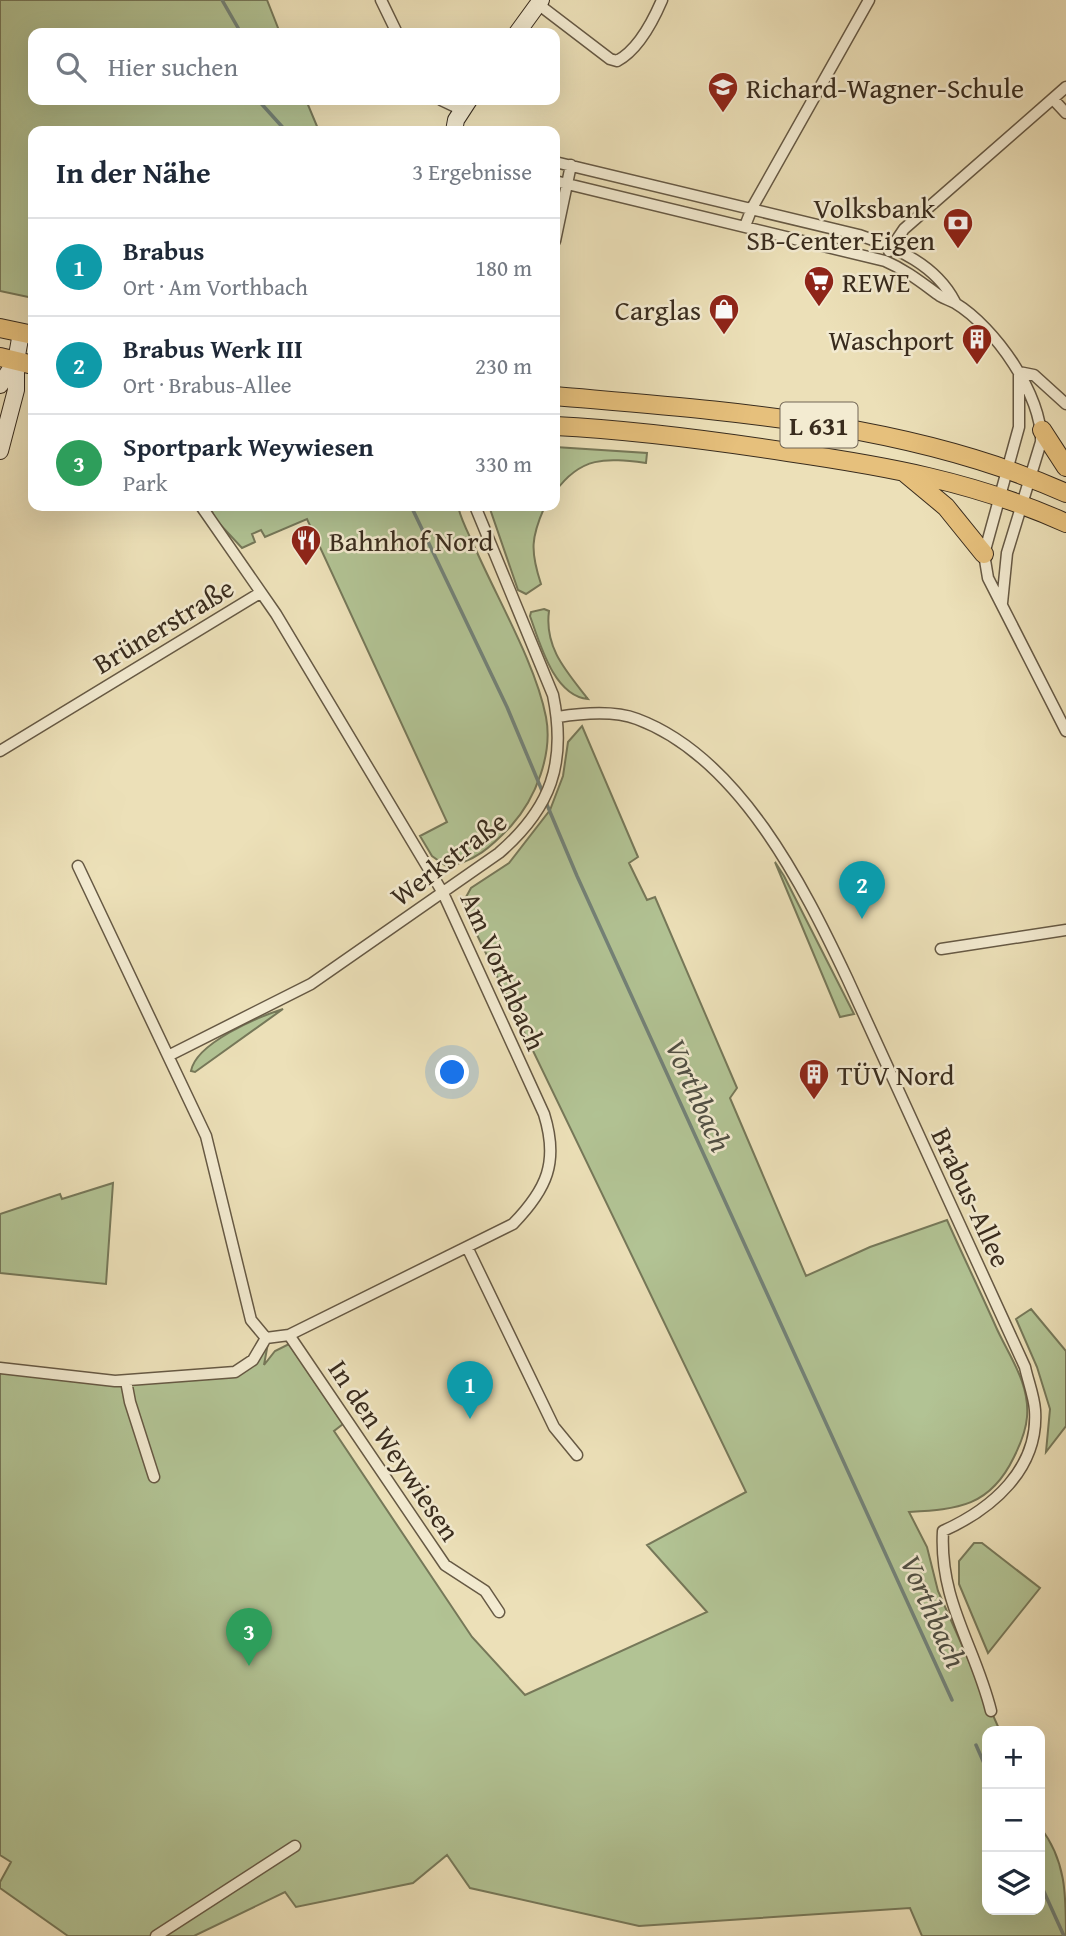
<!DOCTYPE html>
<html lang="de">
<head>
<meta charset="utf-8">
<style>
  :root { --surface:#fff; --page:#f6f6f7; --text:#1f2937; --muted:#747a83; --line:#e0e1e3; --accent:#8f2418 }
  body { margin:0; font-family:"Gentium Book Plus",serif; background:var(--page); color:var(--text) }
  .controls { position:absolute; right:21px; bottom:21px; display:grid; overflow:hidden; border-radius:14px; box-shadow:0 7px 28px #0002 }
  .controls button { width:63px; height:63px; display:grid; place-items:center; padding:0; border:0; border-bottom:2px solid var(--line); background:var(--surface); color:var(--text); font:35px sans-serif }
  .you { position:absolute; left:453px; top:1073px; width:24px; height:24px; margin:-18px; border:5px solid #fff; border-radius:50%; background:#1a73e8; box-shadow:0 0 0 10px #1a73e833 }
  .badge { display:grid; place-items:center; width:46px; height:46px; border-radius:50%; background:var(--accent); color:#fff; font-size:23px; font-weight:700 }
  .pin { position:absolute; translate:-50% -58px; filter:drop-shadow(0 2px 4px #0008) }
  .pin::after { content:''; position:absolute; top:37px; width:24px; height:21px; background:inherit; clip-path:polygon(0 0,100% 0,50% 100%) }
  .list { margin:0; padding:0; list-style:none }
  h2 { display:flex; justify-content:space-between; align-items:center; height:91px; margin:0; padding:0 28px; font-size:30px }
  h2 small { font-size:23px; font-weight:400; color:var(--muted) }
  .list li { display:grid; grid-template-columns:46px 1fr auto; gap:21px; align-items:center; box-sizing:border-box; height:98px; padding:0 28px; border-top:2px solid var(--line) }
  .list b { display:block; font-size:26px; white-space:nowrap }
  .list p { margin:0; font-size:23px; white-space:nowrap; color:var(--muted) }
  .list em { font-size:23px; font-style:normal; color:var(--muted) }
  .icon { flex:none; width:38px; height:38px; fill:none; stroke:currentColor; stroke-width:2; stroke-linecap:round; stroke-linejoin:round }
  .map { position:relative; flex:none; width:1066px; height:1936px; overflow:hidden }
  .search { position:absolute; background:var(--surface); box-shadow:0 7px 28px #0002; left:28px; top:28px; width:532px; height:77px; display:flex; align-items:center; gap:18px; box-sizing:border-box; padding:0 24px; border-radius:14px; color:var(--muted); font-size:26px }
  .panel { position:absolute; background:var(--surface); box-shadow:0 7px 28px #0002; left:28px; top:126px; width:532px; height:385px; border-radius:14px }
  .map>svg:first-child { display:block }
</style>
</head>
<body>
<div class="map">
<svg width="1066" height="1936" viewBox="0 0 1066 1936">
  <rect width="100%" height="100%" fill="#ece0b8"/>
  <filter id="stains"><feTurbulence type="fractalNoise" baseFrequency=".00286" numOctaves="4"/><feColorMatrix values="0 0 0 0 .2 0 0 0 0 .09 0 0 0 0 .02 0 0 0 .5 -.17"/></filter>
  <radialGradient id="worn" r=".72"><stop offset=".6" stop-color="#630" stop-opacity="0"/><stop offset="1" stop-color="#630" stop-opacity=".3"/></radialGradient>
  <path fill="#b2c394" stroke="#767859" stroke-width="2" d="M0,0H267L280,33H33V100H306L319,131H33V298L0,291Z
    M555,447L647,453L646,463C605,458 581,456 555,492Z
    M210,506H458C461,521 470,536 476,550C498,600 536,665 546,717C553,754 536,798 511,826C492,846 474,863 446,866L432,856L420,836L447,822L307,519L265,537L261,530L252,534L255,542L242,548L215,519Z
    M489,506H545C531,537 530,551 541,584L526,594L518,590Z
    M544,609L549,611C544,648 567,672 588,699C554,696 540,644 530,616L531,612Z
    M582,726L638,857L629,863L647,900L655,897L737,1088L730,1098L806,1276L870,1247L947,1220C963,1256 980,1291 996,1327C1009,1356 1030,1383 1027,1417C1026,1431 1020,1445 1014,1457C990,1507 958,1509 909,1512L927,1547L938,1591L1000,1731H987V1910H1040V1827C1066,1860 1066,1895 1066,1936H922L910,1908L639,1926L470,1888L447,1855L413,1883L296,1907L285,1892L194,1936H68L0,1888V1882L11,1862L0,1855V1373L116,1383L235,1374L268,1343L264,1365L275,1351L289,1344L343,1424L334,1431L472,1637L525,1695L707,1612L647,1545L746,1492L466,912V897L471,888L509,863L550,810L563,776L568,742Z
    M775,862L784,876L854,1014L840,1017Z
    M283,1009L195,1072L191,1071C196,1043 258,1017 283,1009Z
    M113,1183L106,1284L0,1273V1214L60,1194L62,1199Z
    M1031,1309L1066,1351V1426L1046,1452L1050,1409L1037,1367L1016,1319Z
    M974,1543H982L1040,1588L988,1653L959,1584V1561Z"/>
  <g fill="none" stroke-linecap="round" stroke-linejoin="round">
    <path stroke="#738278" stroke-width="3.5" d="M222,0L241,33
      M258,100L286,131
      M411,506L507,707L543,793
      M545,800L577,876L952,1700
      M976,1745L987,1770
      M1040,1883L1064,1936"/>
    <g stroke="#665944" stroke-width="13">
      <path id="street" d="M381,0L397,33
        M538,4L610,59L617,61C638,50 653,21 662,0
        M1053,99L1066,113
        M441,100L462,110
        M555,162L859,235C897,248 936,265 955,302
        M555,181L885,261C906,270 922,283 940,296C945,299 950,300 955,303C995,327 1043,396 1041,442L1007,553L1002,603
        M745,226L752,208L869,0
        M555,241L571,165
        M889,251L904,229L1066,87
        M1019,372L1034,375L1066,404
        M1019,375V427L984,554L988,578L1066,731
        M201,506L276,614L443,893L544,1114C559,1162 547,1189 513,1224L289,1335L266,1338
        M558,717C583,713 613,710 637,719C739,757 803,885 847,978L1025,1367C1028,1381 1034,1396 1035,1410C1039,1469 992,1509 943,1531C939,1601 975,1646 991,1711
        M0,751L260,593
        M78,866L206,1136L251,1320L266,1338
        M941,949L1066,930
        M170,1055L311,984L499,853C551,808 567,763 553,695L475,506
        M468,1249L554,1427L577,1455
        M289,1335L445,1565L485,1591L499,1612
        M0,1368L115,1381L235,1372L253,1360L266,1338
        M126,1381L130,1402L154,1477
        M156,1936L295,1846"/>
    </g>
    <g stroke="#392c1e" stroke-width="18">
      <path id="secondary" d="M517,33L541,0
        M454,131L456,120L469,100
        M0,385L16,361
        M0,451L16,390V361L21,333"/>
    </g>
    <g stroke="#392c1e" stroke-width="20">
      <path id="primary" d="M0,328L33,335
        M0,357L33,365
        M555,396C725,411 908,422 1066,493
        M555,426C634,430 710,440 788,452C885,466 976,482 1066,523
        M1042,430L1066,467
        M904,472L946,507L984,554"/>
    </g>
    <use href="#street" stroke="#f3ebd1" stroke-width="10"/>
    <use href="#secondary" stroke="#f3ebd1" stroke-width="16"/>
    <use href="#primary" stroke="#e6c07c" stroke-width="18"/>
  </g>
  <defs>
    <g id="school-pin" transform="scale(1.575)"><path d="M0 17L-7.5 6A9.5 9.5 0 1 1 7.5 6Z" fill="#8f2418" stroke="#f3ebd1"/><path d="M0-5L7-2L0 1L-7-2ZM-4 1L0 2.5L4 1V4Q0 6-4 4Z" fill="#fff"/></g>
    <g id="bank-pin" transform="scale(1.575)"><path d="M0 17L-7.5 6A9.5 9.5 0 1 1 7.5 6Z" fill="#8f2418" stroke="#f3ebd1"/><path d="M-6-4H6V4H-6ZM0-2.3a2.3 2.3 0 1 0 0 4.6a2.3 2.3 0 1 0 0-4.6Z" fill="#fff"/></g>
    <g id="supermarket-pin" transform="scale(1.575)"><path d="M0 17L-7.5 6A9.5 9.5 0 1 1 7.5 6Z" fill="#8f2418" stroke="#f3ebd1"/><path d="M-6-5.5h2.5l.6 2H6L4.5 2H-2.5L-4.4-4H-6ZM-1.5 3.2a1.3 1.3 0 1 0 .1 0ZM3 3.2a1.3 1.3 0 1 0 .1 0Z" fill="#fff"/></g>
    <g id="shop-pin" transform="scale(1.575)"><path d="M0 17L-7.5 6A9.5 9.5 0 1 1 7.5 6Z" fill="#8f2418" stroke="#f3ebd1"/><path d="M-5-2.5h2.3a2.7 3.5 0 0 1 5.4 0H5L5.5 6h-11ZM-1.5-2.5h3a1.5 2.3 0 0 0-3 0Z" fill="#fff"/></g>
    <g id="building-pin" transform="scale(1.575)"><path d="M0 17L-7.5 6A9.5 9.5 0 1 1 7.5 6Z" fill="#8f2418" stroke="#f3ebd1"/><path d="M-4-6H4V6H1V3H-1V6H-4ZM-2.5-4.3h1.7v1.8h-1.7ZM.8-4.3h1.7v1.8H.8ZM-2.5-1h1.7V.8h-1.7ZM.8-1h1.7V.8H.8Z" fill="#fff"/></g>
    <g id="restaurant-pin" transform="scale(1.575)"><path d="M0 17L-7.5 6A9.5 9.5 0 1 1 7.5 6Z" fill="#8f2418" stroke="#f3ebd1"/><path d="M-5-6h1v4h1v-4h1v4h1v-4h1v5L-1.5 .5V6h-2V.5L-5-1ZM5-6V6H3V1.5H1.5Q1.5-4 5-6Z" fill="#fff"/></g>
  </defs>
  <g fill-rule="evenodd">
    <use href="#school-pin" x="723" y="87"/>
    <use href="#bank-pin" x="958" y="223"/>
    <use href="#supermarket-pin" x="819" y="281"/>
    <use href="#shop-pin" x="724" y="309"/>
    <use href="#building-pin" x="977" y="339"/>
    <use href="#restaurant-pin" x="306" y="540"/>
    <use href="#building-pin" x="814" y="1074"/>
  </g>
  <g text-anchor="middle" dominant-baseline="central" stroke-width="5" stroke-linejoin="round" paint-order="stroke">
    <rect fill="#f3ebd1" stroke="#716554" stroke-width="2" x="780.5" y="402.5" width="77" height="45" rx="5"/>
    <g font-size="26" font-weight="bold" fill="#392c1e">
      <text x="819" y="425">L 631</text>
    </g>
    <g font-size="28" fill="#392c1e" stroke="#f3ebd1" text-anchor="start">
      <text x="746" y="87">Richard-Wagner-Schule</text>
      <text x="935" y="207" text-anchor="end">Volksbank<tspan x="935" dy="32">SB-Center Eigen</tspan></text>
      <text x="842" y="281">REWE</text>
      <text x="701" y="309" text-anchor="end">Carglas</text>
      <text x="954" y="339" text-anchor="end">Waschport</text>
      <text x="329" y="540">Bahnhof Nord</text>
      <text x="837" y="1074">TÜV Nord</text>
    </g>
    <g font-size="28" fill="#392c1e" stroke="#f3ebd1">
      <text transform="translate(163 625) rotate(-31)">Brünerstraße</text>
      <text transform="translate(448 858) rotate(-37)">Werkstraße</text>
      <text transform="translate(504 971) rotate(66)">Am Vorthbach</text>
      <text transform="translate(972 1197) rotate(65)">Brabus-Allee</text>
      <text transform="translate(395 1450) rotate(56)">In den Weywiesen</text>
    </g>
    <g font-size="30" font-style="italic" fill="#515044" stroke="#f3ebd1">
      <text transform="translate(699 1095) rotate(66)">Vorthbach</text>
      <text transform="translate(934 1611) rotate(66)">Vorthbach</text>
    </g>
  </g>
  <rect width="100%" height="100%" filter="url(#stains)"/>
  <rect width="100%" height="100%" fill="url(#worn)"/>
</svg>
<div class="controls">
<button>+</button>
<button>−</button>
<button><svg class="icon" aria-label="layers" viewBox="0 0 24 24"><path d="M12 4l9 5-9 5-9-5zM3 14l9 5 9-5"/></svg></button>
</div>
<div class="you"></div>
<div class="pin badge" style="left:470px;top:1419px;background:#0f9aa8">1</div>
<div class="pin badge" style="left:862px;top:919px;background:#0f9aa8">2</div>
<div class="pin badge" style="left:249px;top:1666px;background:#2e9e5b">3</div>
<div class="search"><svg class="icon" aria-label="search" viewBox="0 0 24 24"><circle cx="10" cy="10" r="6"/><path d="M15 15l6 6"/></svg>Hier suchen</div>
<section class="panel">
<h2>In der Nähe<small>3 Ergebnisse</small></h2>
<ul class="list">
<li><span class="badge" style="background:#0f9aa8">1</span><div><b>Brabus</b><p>Ort · Am Vorthbach</p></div><em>180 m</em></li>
<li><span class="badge" style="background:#0f9aa8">2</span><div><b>Brabus Werk III</b><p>Ort · Brabus-Allee</p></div><em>230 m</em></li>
<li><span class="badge" style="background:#2e9e5b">3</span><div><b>Sportpark Weywiesen</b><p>Park</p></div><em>330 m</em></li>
</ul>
</section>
</div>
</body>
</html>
